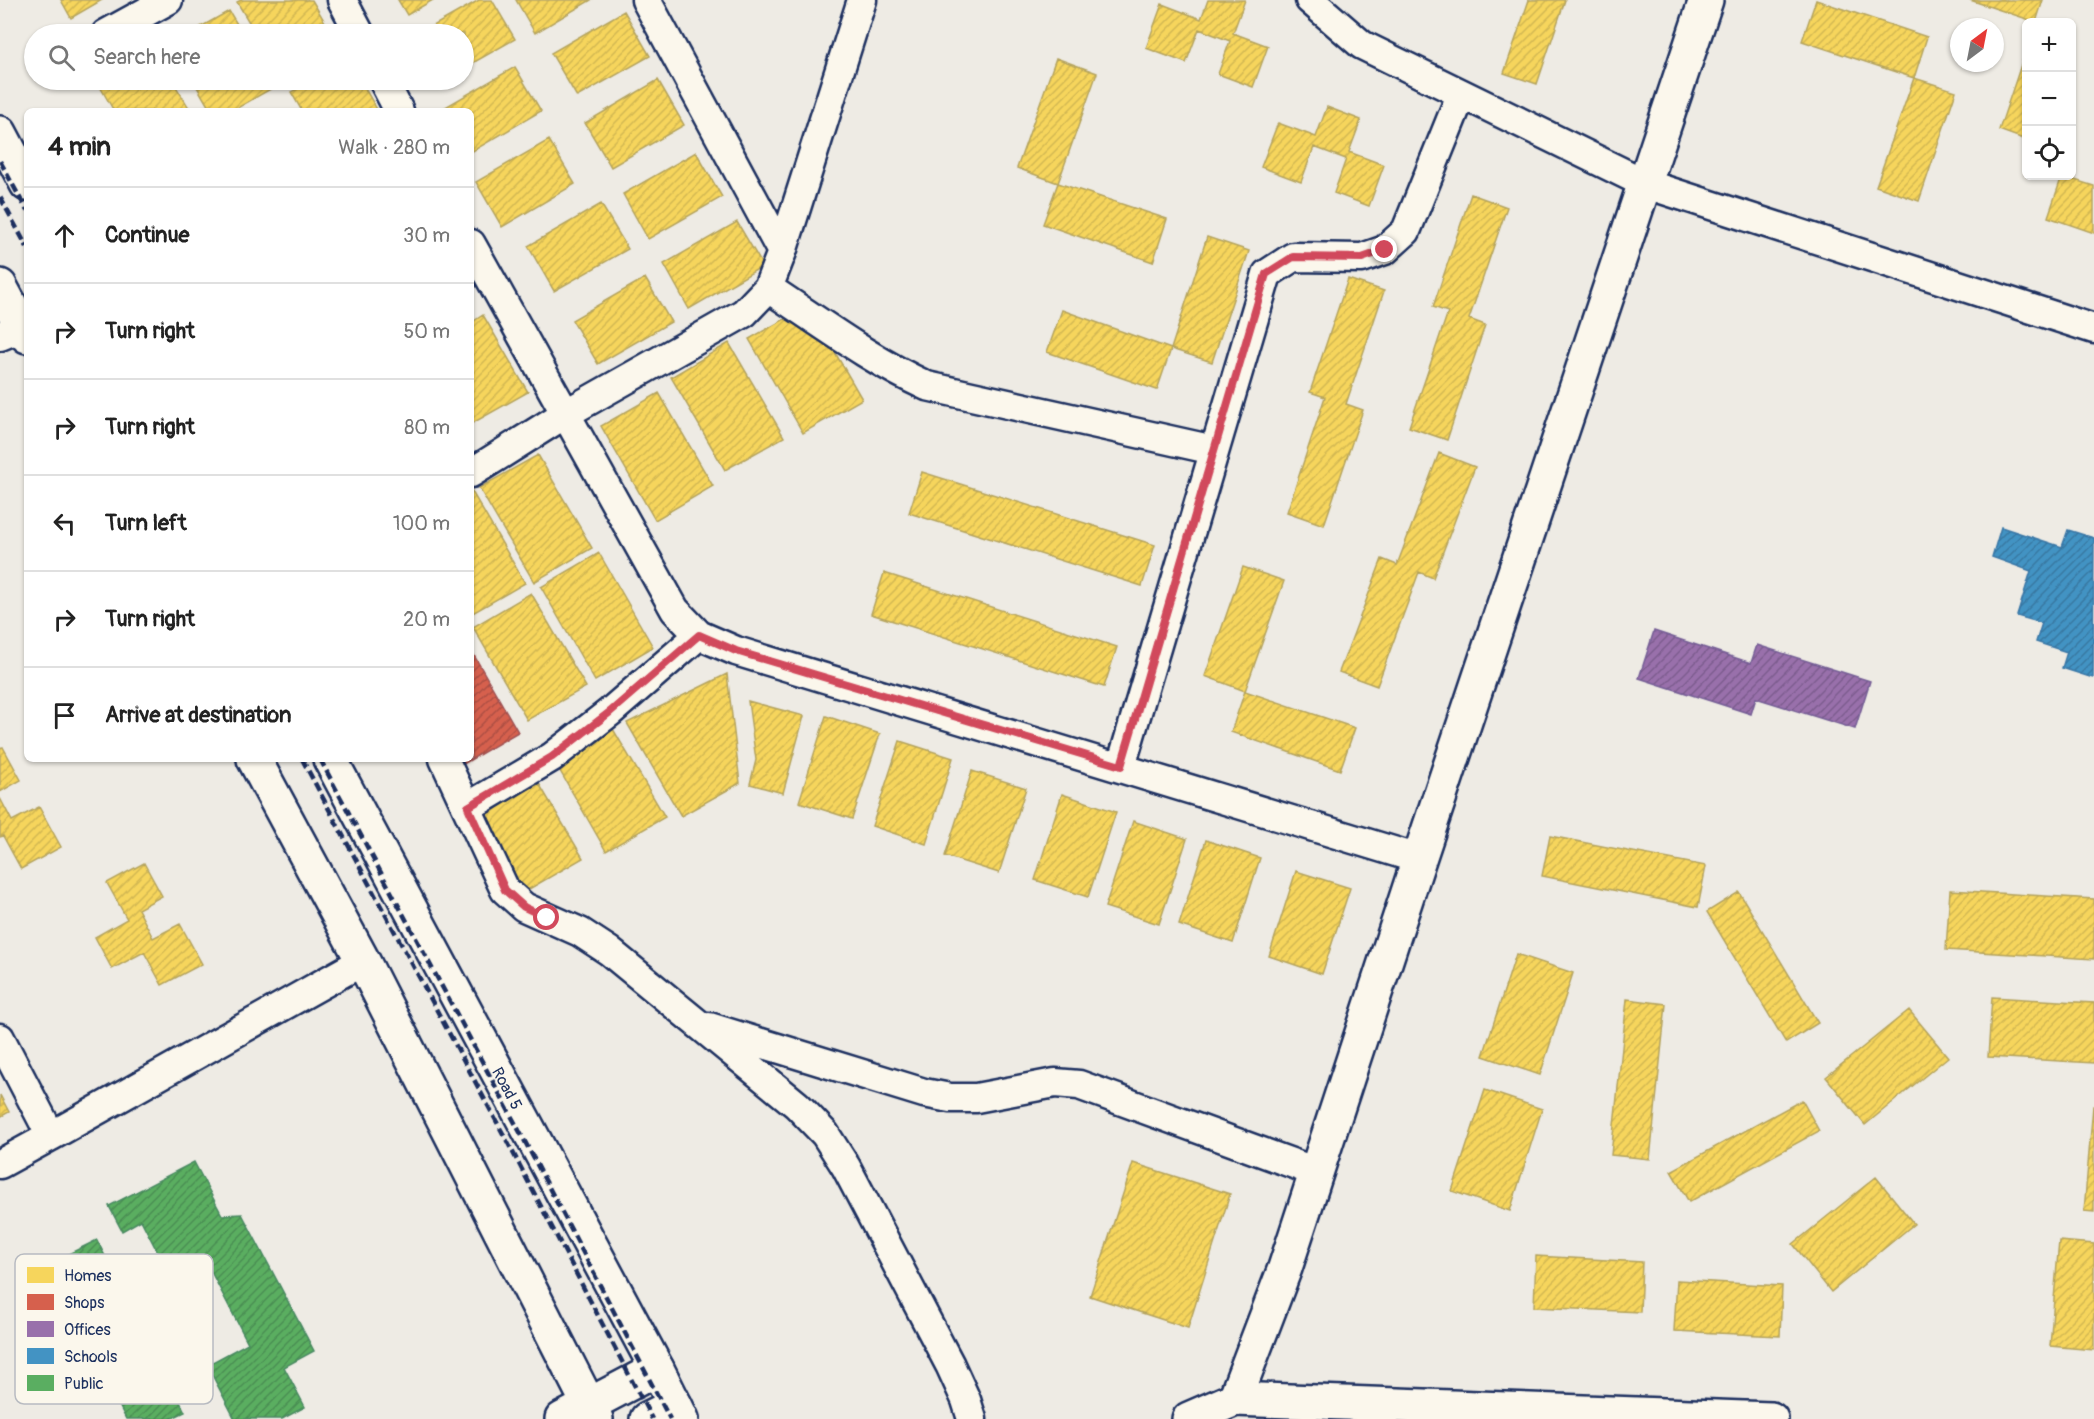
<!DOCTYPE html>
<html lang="en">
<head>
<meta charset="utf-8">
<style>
  :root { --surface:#fff; --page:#f2f2f2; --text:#222; --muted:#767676; --line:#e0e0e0 }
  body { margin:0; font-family:Pangolin,sans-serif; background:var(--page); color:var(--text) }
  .controls { position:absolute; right:18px; top:18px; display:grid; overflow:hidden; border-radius:9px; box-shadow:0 2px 4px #0004 }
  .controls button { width:54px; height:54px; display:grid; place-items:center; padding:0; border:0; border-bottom:2px solid var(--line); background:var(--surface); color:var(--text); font:30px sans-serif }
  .compass { position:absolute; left:1950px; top:18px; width:54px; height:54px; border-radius:50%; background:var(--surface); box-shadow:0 2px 4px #0004; rotate:32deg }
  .stop { position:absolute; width:18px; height:18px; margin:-14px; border:4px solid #d1495b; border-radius:50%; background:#fff }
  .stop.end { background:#d1495b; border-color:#fff; box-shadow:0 2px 6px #0008 }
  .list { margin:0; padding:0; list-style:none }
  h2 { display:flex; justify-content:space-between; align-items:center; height:78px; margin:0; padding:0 24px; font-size:26px }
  h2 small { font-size:20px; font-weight:400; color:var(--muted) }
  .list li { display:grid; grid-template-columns:39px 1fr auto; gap:18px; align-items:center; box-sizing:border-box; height:96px; padding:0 24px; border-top:2px solid var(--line) }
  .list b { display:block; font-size:22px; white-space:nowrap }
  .list em { font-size:20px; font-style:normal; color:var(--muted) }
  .icon { flex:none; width:33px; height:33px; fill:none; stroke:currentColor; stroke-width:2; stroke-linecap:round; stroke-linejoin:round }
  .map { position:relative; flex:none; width:2094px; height:1419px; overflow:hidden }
  .search { position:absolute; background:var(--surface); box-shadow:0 2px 4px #0004; left:24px; top:24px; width:450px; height:66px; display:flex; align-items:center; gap:15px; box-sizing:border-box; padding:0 21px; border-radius:33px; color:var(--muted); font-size:22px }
  .panel { position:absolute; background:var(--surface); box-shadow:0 2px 4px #0004; left:24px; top:108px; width:450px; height:654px; border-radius:9px }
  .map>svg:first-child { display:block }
</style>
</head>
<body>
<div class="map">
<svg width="2094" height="1419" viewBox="0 0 2094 1419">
  <defs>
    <pattern id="homes-hatch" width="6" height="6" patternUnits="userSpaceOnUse" patternTransform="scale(1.5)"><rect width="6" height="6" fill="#f6d55c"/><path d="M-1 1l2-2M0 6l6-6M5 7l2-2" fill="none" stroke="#d2b752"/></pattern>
    <pattern id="shops-hatch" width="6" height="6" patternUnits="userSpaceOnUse" patternTransform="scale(1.5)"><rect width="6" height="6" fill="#d6604d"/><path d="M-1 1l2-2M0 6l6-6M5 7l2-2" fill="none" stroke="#ad5043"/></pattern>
    <pattern id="offices-hatch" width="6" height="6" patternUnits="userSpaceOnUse" patternTransform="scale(1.5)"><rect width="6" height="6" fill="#9970ab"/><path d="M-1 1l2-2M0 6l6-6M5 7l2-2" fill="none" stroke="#7c5c8e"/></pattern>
    <pattern id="schools-hatch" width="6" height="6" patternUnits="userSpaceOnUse" patternTransform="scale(1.5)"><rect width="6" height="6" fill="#4393c3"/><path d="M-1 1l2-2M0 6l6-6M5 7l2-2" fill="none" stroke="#3778a2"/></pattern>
    <pattern id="public-hatch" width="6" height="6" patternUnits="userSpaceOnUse" patternTransform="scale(1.5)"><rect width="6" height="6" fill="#5aae61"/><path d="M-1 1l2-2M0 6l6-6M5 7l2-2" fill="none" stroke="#4a8e53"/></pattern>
  </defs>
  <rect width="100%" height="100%" fill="#eeebe4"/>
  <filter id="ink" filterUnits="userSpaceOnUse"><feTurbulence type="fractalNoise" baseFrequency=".0167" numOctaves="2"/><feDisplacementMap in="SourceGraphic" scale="12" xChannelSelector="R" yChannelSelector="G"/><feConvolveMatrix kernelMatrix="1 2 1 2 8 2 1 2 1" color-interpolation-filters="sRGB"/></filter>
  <g filter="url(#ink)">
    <path fill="url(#homes-hatch)" stroke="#b4a35d" stroke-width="1.5" d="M61,0H102L71,18Z
      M241,0H312L332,34H256L237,2Z
      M398,0H433L407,15Z
      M479,0H492L515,39L464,68V34H419Z
      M516,0H591L535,33Z
      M1208,0H1245L1233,33L1268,46L1253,87L1218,74L1230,41L1199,29L1186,63L1146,48L1162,4L1201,19Z
      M1529,0H1565L1537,84L1504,73Z
      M1816,0L1927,37L1914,78L1802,41Z
      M1970,0H2043L2036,22Z
      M229,11L243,34H188Z
      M624,11L650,56L577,97L551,53Z
      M2026,50V140L1999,130Z
      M1056,58L1097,73L1058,183L1017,168Z
      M515,67L541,111L471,152V111H443L442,109Z
      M1914,78L1956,91L1919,201L1876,186Z
      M103,80H172L191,111H114L98,83Z
      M193,80H269L274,87L232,111H211Z
      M314,80H360L378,111H302L291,92Z
      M658,80L684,125L611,167L585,123Z
      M1327,107L1361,120L1349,152L1384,165L1369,206L1334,193L1346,159L1314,147L1301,182L1261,167L1278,123L1316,137Z
      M549,140L575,184L502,227L476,182Z
      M696,152L722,197L648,239L623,194Z
      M2062,176L2094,186V233L2048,217Z
      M1058,183L1167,219L1153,262L1043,224Z
      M1471,194L1507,207L1469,319L1485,325L1447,440L1409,427L1448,312L1433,307Z
      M601,204L628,249L554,291L528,246Z
      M737,222L763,266L689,309L664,264Z
      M1207,237L1249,251L1212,362L1171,349Z
      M645,278L671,322L598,364L572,320Z
      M1348,279L1384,291L1346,404L1363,410L1324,525L1287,512L1325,397L1310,392Z
      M808,306L862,399L803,433L749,339Z
      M1062,310L1171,349L1157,390L1047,352Z
      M483,315L528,392L471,424V323Z
      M729,343L784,437L725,470L671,377Z
      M659,393L713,486L655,520L601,426Z
      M1439,453L1475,467L1433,578L1419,572L1377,686L1339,672L1382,559L1397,565Z
      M538,455L592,548L534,582L479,488Z
      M922,472L1155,545L1142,586L909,513Z
      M471,490L525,583L471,614Z
      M599,553L653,647L595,681L541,587Z
      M1243,567L1284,581L1245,691L1205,676Z
      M884,573L1117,647L1104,687L871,614Z
      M531,593L586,687L527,720L473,627Z
      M727,674L740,783L681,816L627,723Z
      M1245,691L1355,728L1340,770L1231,732Z
      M748,701L804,716L783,793L750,784L756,760Z
      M826,716L880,734L852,819L799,802Z
      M610,724L665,817L606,851L552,757Z
      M900,741L953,758L926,844L872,826Z
      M3,747L21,780L0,792V748Z
      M528,765L583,858L524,892L470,799Z
      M972,771L1026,788L999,873L945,856Z
      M1062,794L1116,812L1088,897L1035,880Z
      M0,798L12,821L39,807L61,847L21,869L3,836L0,837Z
      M1133,821L1187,839L1159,924L1105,907Z
      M1550,836L1706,866L1698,907L1542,876Z
      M1206,840L1260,858L1233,943L1179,925Z
      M144,863L162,896L138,909L153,938L180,924L202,964L162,985L144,952L112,969L95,937L127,919L107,883Z
      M1296,871L1350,888L1322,974L1269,956Z
      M1950,890L2094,899V959L1946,950Z
      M1739,892L1818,1023L1786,1043L1707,912Z
      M1516,954L1573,973L1540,1075L1483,1056Z
      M1992,997L2094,1003V1063L1988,1057Z
      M1627,999L1666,1004L1650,1159L1611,1155Z
      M1909,1010L1948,1057L1865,1125L1826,1077Z
      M1485,1090L1542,1109L1510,1211L1452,1191Z
      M0,1095L9,1112L0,1117Z
      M1802,1100L1819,1131L1689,1202L1671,1171Z
      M2093,1106H2094V1212L2084,1211Z
      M1133,1163L1230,1194L1188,1328L1090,1296Z
      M1876,1177L1914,1224L1831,1292L1793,1244Z
      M2059,1241L2094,1244V1350L2050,1346Z
      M1536,1256L1642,1262L1640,1312L1534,1307Z
      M1677,1280L1782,1286L1780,1336L1674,1331Z"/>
    <path fill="url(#shops-hatch)" stroke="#9e5152" stroke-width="1.5" d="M471,650L518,732L460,766L456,759H471Z"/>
    <path fill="url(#offices-hatch)" stroke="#735c94" stroke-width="1.5" d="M1654,631L1751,663L1757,645L1870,681L1855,729L1756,698L1751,714L1639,678Z"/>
    <path fill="url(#schools-hatch)" stroke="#3775a5" stroke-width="1.5" d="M2001,527L2062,547L2068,530L2094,538L2093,678L2062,668L2067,652L2036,642L2042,623L2017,616L2031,571L1992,557Z"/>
    <path fill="url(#public-hatch)" stroke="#478860" stroke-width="1.5" d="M194,1162L222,1215L242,1214L314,1351L284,1367L305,1407L282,1419H235L207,1365L248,1343L206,1262L172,1280L141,1220L122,1231L109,1206Z
      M97,1240L126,1298L75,1323L46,1265Z
      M156,1353L185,1412L170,1419H126L105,1378Z"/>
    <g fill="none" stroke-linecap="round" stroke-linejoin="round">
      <g stroke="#1b2f5e" stroke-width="33">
        <path id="minor" d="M342,0L360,34
          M646,0L782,252
          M1310,0L1362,45L1646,184L2094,329
          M106,34L168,0
          M383,80L399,111
          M471,244L675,610L699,635L736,651L1419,859
          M768,288C820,322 870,360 927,386L1214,450
          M0,336L22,327
          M471,473L565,414L744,313L768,288L782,252L862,0
          M444,759L505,890L524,907L580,932L609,951L797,1105L825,1134L846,1167L950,1365L966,1400L972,1419
          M1121,766L1267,274L1293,257L1362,258L1385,250L1406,231L1461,95
          M468,807L552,757L610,712L699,635
          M709,1027L924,1093L950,1098H976L1055,1083L1079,1085L1316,1172
          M0,1038L51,1136L363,961
          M0,1164L51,1136"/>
      </g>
      <g stroke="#1b2f5e" stroke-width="38">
        <g id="tertiary">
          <path d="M0,133L27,184"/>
          <path d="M0,286L27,336"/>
          <path d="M254,759L363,961L596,1419"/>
          <path id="s1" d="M330,759L657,1369L682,1419"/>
          <path d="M1235,1399L1285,1268L1419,859L1706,0"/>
          <path d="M562,1419L657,1369"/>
          <path d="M647,1419L675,1405"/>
          <path d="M1189,1419L1235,1399L1771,1419"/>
        </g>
      </g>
      <use href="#minor" stroke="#fbf7ec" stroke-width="28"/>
      <use href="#tertiary" stroke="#fbf7ec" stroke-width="33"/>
      <path stroke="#1b2f5e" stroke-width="4.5" stroke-dasharray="9 4.5" stroke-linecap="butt" d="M0,161L27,211
        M0,197L27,247
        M302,759L507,1141L652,1419
        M320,759L521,1134L670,1419"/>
    </g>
  </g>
  <g fill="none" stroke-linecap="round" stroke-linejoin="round" filter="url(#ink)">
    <path stroke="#d1495b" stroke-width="8" d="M547,918L524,907L505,890L468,807L552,757L610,712L699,635L736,651L1121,766L1266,274L1293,257L1362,258L1385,250"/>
  </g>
  <g text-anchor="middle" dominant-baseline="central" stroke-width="6" stroke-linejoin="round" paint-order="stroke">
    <g font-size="16" fill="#1b2f5e" stroke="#fbf7ec">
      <text stroke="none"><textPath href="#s1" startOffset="374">Road 5</textPath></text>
    </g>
  </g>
  <rect x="15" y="1254" width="198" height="150" rx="9" fill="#fbf7ec" stroke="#b8bbc1" stroke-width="1.5"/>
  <rect x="27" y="1267" width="27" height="16" fill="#f6d55c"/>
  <rect x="27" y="1294" width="27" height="16" fill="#d6604d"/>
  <rect x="27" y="1321" width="27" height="16" fill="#9970ab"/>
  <rect x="27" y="1348" width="27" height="16" fill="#4393c3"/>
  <rect x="27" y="1375" width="27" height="16" fill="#5aae61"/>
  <g font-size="16" fill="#1b2f5e">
    <text x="64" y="1281">Homes</text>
    <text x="64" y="1308">Shops</text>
    <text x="64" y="1335">Offices</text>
    <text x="64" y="1362">Schools</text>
    <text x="64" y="1389">Public</text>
  </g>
</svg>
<div class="controls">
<button>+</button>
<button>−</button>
<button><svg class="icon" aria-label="locate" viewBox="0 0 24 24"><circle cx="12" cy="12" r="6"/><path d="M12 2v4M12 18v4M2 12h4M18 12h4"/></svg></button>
</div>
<svg class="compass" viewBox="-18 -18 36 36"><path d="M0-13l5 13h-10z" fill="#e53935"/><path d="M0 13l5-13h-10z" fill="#767676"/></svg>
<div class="stop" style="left:547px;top:918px"></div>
<div class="stop end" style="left:1385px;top:250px"></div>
<div class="search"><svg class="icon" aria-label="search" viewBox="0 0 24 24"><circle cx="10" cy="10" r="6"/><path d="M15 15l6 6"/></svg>Search here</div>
<section class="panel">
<h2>4 min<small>Walk · 280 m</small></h2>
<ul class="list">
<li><svg class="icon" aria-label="ahead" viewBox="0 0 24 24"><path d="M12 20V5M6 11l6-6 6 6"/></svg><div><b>Continue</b></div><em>30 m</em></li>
<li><svg class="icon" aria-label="right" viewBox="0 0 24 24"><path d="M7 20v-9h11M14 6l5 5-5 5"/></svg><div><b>Turn right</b></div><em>50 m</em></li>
<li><svg class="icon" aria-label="right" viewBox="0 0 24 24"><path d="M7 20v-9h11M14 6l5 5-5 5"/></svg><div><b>Turn right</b></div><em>80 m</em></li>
<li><svg class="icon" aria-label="left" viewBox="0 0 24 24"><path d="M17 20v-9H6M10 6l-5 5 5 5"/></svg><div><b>Turn left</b></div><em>100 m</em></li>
<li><svg class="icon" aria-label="right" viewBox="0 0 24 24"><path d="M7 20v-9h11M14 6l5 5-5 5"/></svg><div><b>Turn right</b></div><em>20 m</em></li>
<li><svg class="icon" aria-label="arrive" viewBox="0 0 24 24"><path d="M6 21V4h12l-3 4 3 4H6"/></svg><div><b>Arrive at destination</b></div></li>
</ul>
</section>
</div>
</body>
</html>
